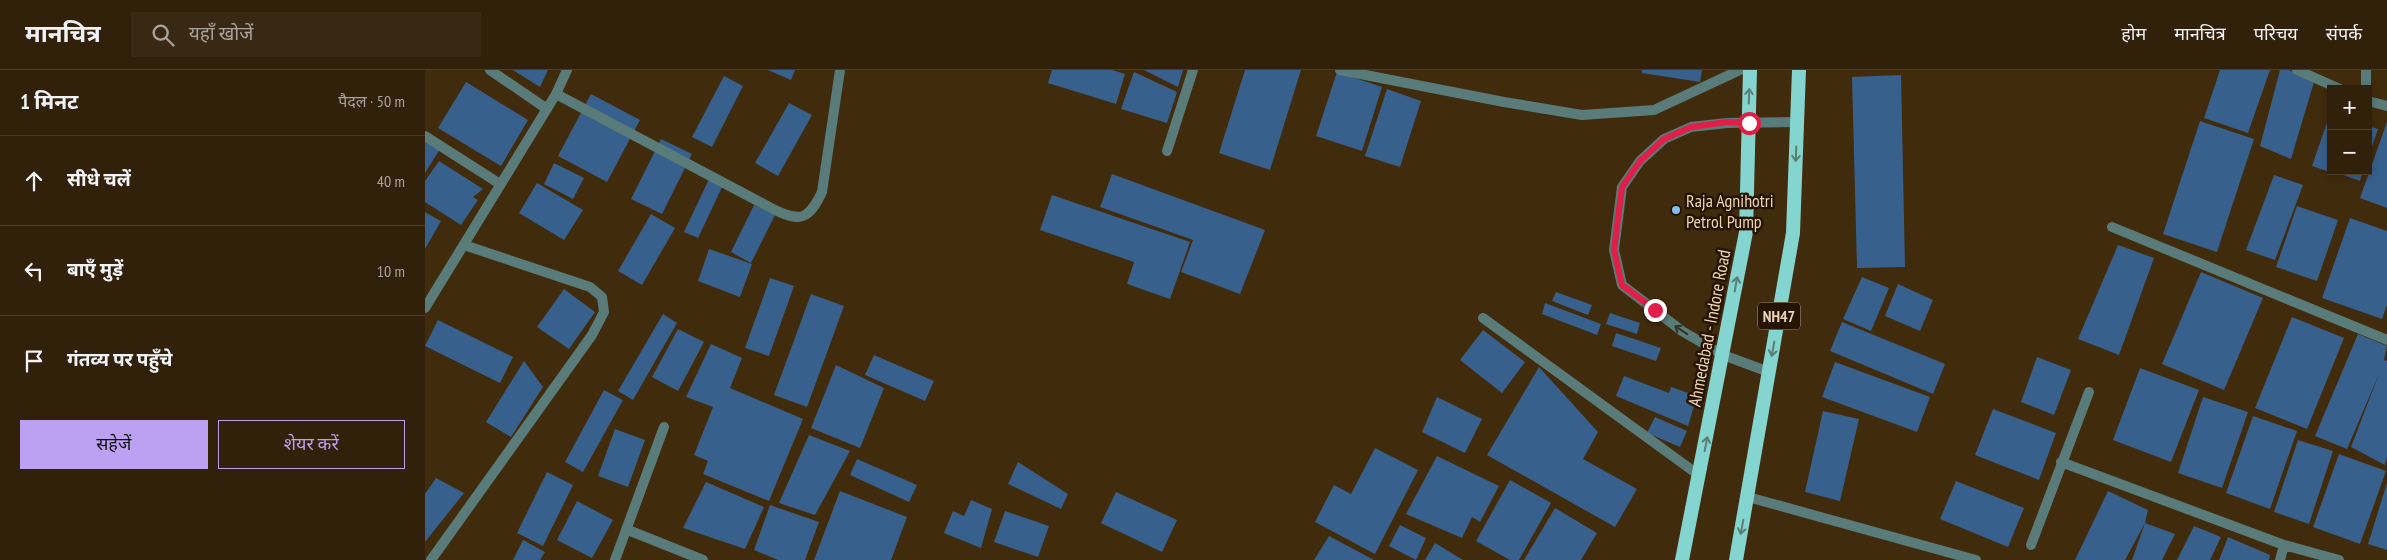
<!DOCTYPE html>
<html lang="hi">
<head>
<meta charset="utf-8">
<style>
  :root { --surface:#31200a; --page:#392813; --text:#f1f3f6; --muted:#a8a39c; --line:#4c3e2b; --accent:#bca0f2 }
  body { margin:0; font-family:"PT Sans Narrow","Noto Sans Devanagari",sans-serif; background:var(--page); color:var(--text) }
  .controls { position:absolute; right:15px; top:15px; display:grid; overflow:hidden; border-radius:0px; box-shadow:0 2px 8px #0003 }
  .controls button { width:45px; height:45px; display:grid; place-items:center; padding:0; border:0; border-bottom:1px solid var(--line); background:var(--surface); color:var(--text); font:25px sans-serif }
  .stop { position:absolute; width:15px; height:15px; margin:-11px; border:4px solid #e11d48; border-radius:50%; background:#fff }
  .stop.end { background:#e11d48; border-color:#fff; box-shadow:0 1px 5px #0008 }
  .list { margin:0; padding:0; list-style:none }
  h2 { display:flex; justify-content:space-between; align-items:center; height:65px; margin:0; padding:0 20px; font-size:21px }
  h2 small { font-size:16px; font-weight:400; color:var(--muted) }
  .list li { display:grid; grid-template-columns:32px 1fr auto; gap:15px; align-items:center; box-sizing:border-box; height:90px; padding:0 20px; border-top:1px solid var(--line) }
  .list b { display:block; font-size:19px; white-space:nowrap }
  .list em { font-size:16px; font-style:normal; color:var(--muted) }
  .actions { display:flex; gap:10px; padding:15px 20px }
  .actions a { flex:1; padding:11px 0; border:1px solid var(--accent); border-radius:0px; text-align:center; font-size:18px; color:var(--accent) }
  .actions .main { background:var(--accent); color:#111 }
  .icon { flex:none; width:28px; height:28px; fill:none; stroke:currentColor; stroke-width:2; stroke-linecap:round; stroke-linejoin:round }
  .map { position:relative; flex:none; width:1962px; height:490px; overflow:hidden }
  header { display:flex; align-items:center; gap:30px; box-sizing:border-box; height:70px; padding:0 25px; background:var(--surface); border-bottom:1px solid var(--line) }
  header strong { font-size:24px }
  nav { display:flex; gap:28px; margin-inline-start:auto; font-size:18px }
  .search { width:350px; height:45px; background:var(--page); display:flex; align-items:center; gap:12px; box-sizing:border-box; padding:0 18px; border-radius:0px; color:var(--muted); font-size:19px }
  main { display:flex }
  aside { flex:1; background:var(--surface) }
  .map>svg:first-child { display:block }
</style>
</head>
<body>
<header>
<strong>मानचित्र</strong>
<div class="search"><svg class="icon" aria-label="search" viewBox="0 0 24 24"><circle cx="10" cy="10" r="6"/><path d="M15 15l6 6"/></svg>यहाँ खोजें</div>
<nav><a>होम</a><a>मानचित्र</a><a>परिचय</a><a>संपर्क</a></nav>
</header>
<main>
<aside>
<h2>1 मिनट<small>पैदल · 50 m</small></h2>
<ul class="list">
<li><svg class="icon" aria-label="ahead" viewBox="0 0 24 24"><path d="M12 20V5M6 11l6-6 6 6"/></svg><div><b>सीधे चलें</b></div><em>40 m</em></li>
<li><svg class="icon" aria-label="left" viewBox="0 0 24 24"><path d="M17 20v-9H6M10 6l-5 5 5 5"/></svg><div><b>बाएँ मुड़ें</b></div><em>10 m</em></li>
<li><svg class="icon" aria-label="arrive" viewBox="0 0 24 24"><path d="M6 21V4h12l-3 4 3 4H6"/></svg><div><b>गंतव्य पर पहुँचे</b></div></li>
</ul>
<div class="actions"><a class="main">सहेजें</a><a>शेयर करें</a></div>
</aside>
<div class="map">
<svg width="1962" height="490" viewBox="0 0 1962 490">
  <rect width="100%" height="100%" fill="#412b0d"/>
  <path fill="#37608c" d="M88,0H123L115,17Z
    M343,0H370L366,10Z
    M627,0H687L700,4L691,34L623,13Z
    M719,0H758L753,17Z
    M820,0H876L845,100L794,83Z
    M1217,0H1277L1275,12L1217,3Z
    M1795,0H1845L1823,63L1779,48Z
    M1855,0H1864L1889,12L1866,89L1835,76Z
    M709,2L752,22L742,53L696,39Z
    M912,2L957,17L937,81L891,66Z
    M1476,5L1480,197L1432,198L1427,7Z
    M299,6L318,16L287,77L267,67Z
    M41,12L103,50L76,96L13,58Z
    M962,19L996,31L975,97L940,86Z
    M166,24L215,50L182,112L133,86Z
    M364,33L387,45L353,106L330,93Z
    M1905,44L1906,101H1912L1911,104L1887,96Z
    M1775,51L1829,69L1792,182L1738,164Z
    M1962,52V138L1935,128Z
    M1943,56L1953,59L1944,85H1943Z
    M236,69L267,84L237,144L206,129Z
    M0,70L15,79L0,103Z
    M14,91L58,119L48,127L53,130L36,155L0,132V111Z
    M129,93L159,108L148,129L119,114Z
    M1916,101H1938L1935,111L1915,104Z
    M687,104L840,160L815,224L756,202L768,170L675,137Z
    M1849,105L1878,115L1850,190L1821,180Z
    M285,107L299,113L273,168L259,162Z
    M112,113L158,140L139,170L94,143Z
    M627,125L765,172L745,229L702,214L709,192L615,160Z
    M329,135L350,145L326,193L306,182Z
    M1872,136L1913,150L1892,211L1851,197Z
    M0,142L16,151L0,179Z
    M226,144L250,158L217,215L193,201Z
    M1925,148L1962,161V235L1957,249L1897,228Z
    M1693,175L1729,188L1694,285L1653,269Z
    M284,179L327,194L315,227L273,211Z
    M1776,202L1838,228L1799,320L1737,294Z
    M1437,207L1464,218L1446,261L1418,249Z
    M345,208L369,216L344,286L320,278Z
    M1473,214L1508,230L1495,261L1460,246Z
    M139,219L170,242L144,279L112,257Z
    M1131,222L1167,235L1163,245L1127,231Z
    M386,224L419,236L382,337L349,325Z
    M1120,233L1176,254L1172,265L1117,244Z
    M1185,243L1215,253L1212,264L1181,254Z
    M238,244L252,253L208,330L193,321Z
    M1867,247L1919,268L1882,359L1830,338Z
    M13,250L88,287L75,313L0,276Z
    M1417,252L1520,294L1508,324L1405,281Z
    M253,259L279,272L253,321L227,307Z
    M1058,260L1100,292L1077,323L1035,290Z
    M1191,263L1236,278L1231,291L1187,276Z
    M1933,264L1962,276L1959,290L1962,291V387L1960,395L1926,377L1954,304L1922,379L1890,366Z
    M286,274L317,288L305,318L378,349L344,431L278,404L283,391L269,385L288,337L261,327Z
    M449,285L509,311L500,331L440,305Z
    M1612,287L1646,300L1629,345L1596,332Z
    M99,291L118,317L86,367L61,352Z
    M1410,292L1505,327L1492,362L1397,327Z
    M411,295L459,318L435,378L386,358Z
    M1114,297L1173,362L1158,389L1212,419L1190,457L1062,385Z
    M1715,298L1774,320L1746,392L1688,370Z
    M1199,306L1244,323L1246,317L1272,326L1263,356L1191,326Z
    M179,320L198,330L158,402L140,392Z
    M1012,327L1057,349L1040,383L997,362Z
    M1778,327L1823,342L1797,418L1753,403Z
    M1568,339L1631,363L1614,410L1550,385Z
    M1398,341L1434,349L1415,431L1380,422Z
    M1828,346L1872,361L1845,439L1801,423Z
    M1230,347L1262,361L1255,377L1222,363Z
    M190,359L220,370L203,417L173,406Z
    M384,365L425,381L390,445L354,433Z
    M1873,370L1908,381L1884,454L1849,442Z
    M950,378L993,400L950,484L890,452L909,415L926,424Z
    M1914,384L1961,401L1935,474L1888,457Z
    M1012,386L1074,416L1055,452L1047,447L1037,468L981,444Z
    M432,389L492,415L484,432L425,405Z
    M593,392L643,424L636,439L583,414Z
    M122,402L148,415L118,476L92,463Z
    M11,408L39,423L0,472V424Z
    M1085,410L1126,433L1094,490H1085L1051,471Z
    M1531,411L1599,438L1583,477L1515,449Z
    M281,412L339,437L320,479L258,458Z
    M1962,413V480L1943,474Z
    M415,421L482,447L466,490H389Z
    M1683,421L1723,440L1720,453L1750,464L1737,490H1707L1720,453L1700,490H1650Z
    M691,422L752,450L737,482L676,453Z
    M546,430L567,439L556,478L519,463L528,441L539,446Z
    M152,431L188,450L167,488L132,470Z
    M345,435L394,452L380,490H353L329,480Z
    M1130,438L1172,463L1156,490H1099Z
    M580,441L624,456L613,487L569,472Z
    M975,455L1001,468L991,490L964,476Z
    M1769,456L1796,467L1785,490H1752Z
    M904,466L949,490H889Z
    M1803,467L1845,485L1844,490H1794Z
    M98,470L120,482L115,490H88Z
    M1010,473L1038,490H1000Z"/>
  <g fill="none" stroke-linecap="round" stroke-linejoin="round">
    <path stroke="#597b79" stroke-width="10" d="M1344,302L1298,285L1257,261L1197,215L1189,180L1197,117L1215,91L1239,69L1266,57L1302,53L1372,52"/>
    <path stroke="#597b79" stroke-width="10" d="M65,0L122,39
      M915,0L1079,32L1157,45L1229,40L1315,0
      M1872,0L1915,19
      M1941,19V0
      M131,24L348,139C376,153 384,149 397,122L415,0
      M1943,31L1962,36
      M0,66L75,114
      M742,81L768,0
      M1687,157L1962,270
      M0,238L131,24L142,0
      M1058,248L1275,406
      M1636,392L1859,475L1914,490
      M1323,427L1551,490
      M203,460L278,490
      M1606,475L1664,322
      M6,490L167,265L179,242L177,227L165,217L39,175
      M190,490L239,357
      M1855,490L1859,475"/>
    <path stroke="#84d4d0" stroke-width="14" d="M1257,490L1321,162L1325,0
      M1311,490L1368,163L1374,0"/>
  </g>
  <defs><path id="oneway-shaft" d="M-6 0H5M1.5-3L5.5 0L1.5 3" fill="none" stroke-width="1.6" stroke-linecap="round" stroke-linejoin="round" transform="scale(1.25)"/></defs>
  <g stroke="#597e72">
    <use href="#oneway-shaft" transform="translate(1324 26) rotate(-88)"/>
    <use href="#oneway-shaft" transform="translate(1371 84) rotate(92)"/>
    <use href="#oneway-shaft" transform="translate(1311 214) rotate(-80)"/>
    <use href="#oneway-shaft" transform="translate(1348 279) rotate(100)"/>
    <use href="#oneway-shaft" transform="translate(1281 374) rotate(-79)"/>
    <use href="#oneway-shaft" transform="translate(1317 457) rotate(101)"/>
  </g>
  <use stroke="#353324" href="#oneway-shaft" transform="translate(1256 260) rotate(-146)"/>
  <g fill="none" stroke-linecap="round" stroke-linejoin="round">
    <path stroke="#e11d48" stroke-width="6" d="M1230,240L1197,215L1189,180L1197,117L1215,91L1239,69L1266,57L1302,52L1324,53"/>
  </g>
  <circle fill="#84bcfb" stroke="#251400" stroke-width="2" cx="1251" cy="140" r="5"/>
  <g text-anchor="middle" dominant-baseline="central" stroke-width="5" stroke-linejoin="round" paint-order="stroke">
    <rect fill="#251400" stroke="#b09a81" stroke-width="1" x="1333" y="232.5" width="42" height="27" rx="4"/>
    <g font-size="16" font-weight="bold" fill="#ebd3b8">
      <text x="1354" y="246">NH47</text>
    </g>
    <g font-size="18" fill="#ebd3b8" stroke="#251400" text-anchor="start">
      <text x="1261" y="130">Raja Agnihotri<tspan x="1261" dy="21">Petrol Pump</tspan></text>
    </g>
    <g font-size="18" fill="#ebd3b8" stroke="#251400">
      <text transform="translate(1284 258) rotate(-79)">Ahmedabad - Indore Road</text>
    </g>
  </g>
</svg>
<div class="controls">
<button>+</button>
<button>−</button>
</div>
<div class="stop" style="left:1324px;top:53px"></div>
<div class="stop end" style="left:1230px;top:240px"></div>
</div>
</main>
</body>
</html>
